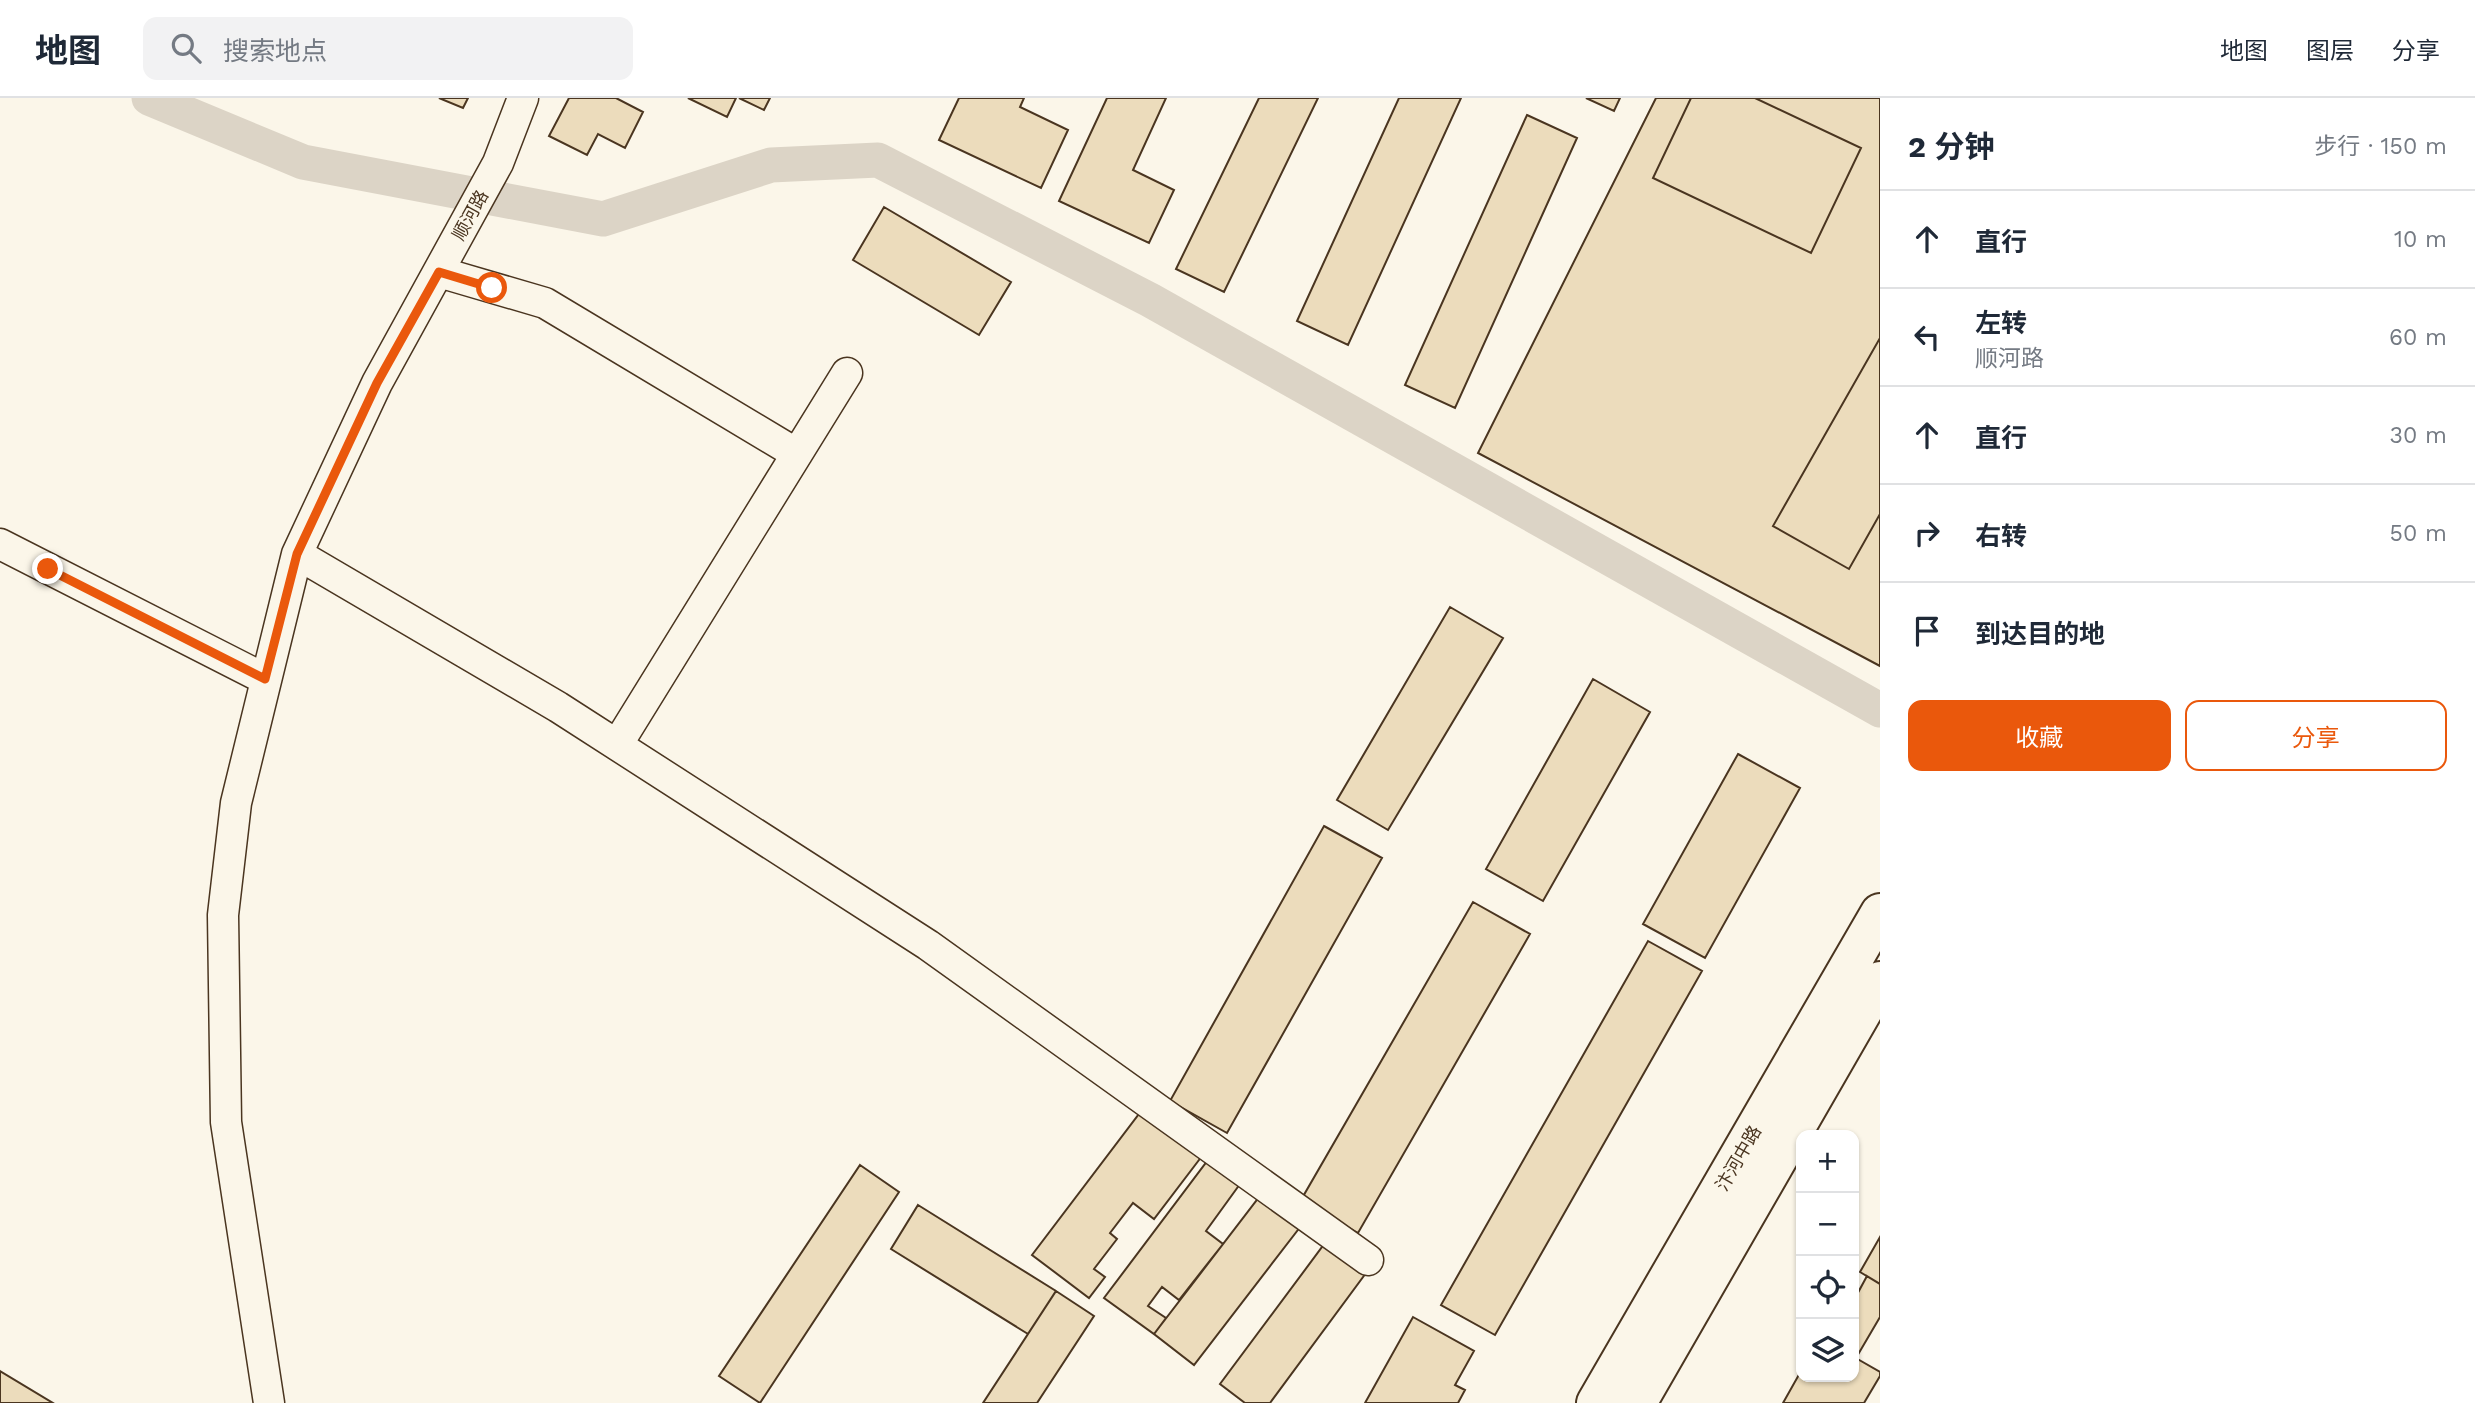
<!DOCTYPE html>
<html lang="zh">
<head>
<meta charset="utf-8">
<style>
  :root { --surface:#fff; --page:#f2f2f3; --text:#1f2937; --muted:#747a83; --line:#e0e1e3; --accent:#ea580c }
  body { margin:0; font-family:"Work Sans","Noto Sans SC",sans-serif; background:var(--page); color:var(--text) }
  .controls { position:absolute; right:21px; bottom:21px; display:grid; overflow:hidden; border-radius:14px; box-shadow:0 2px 5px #0004 }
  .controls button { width:63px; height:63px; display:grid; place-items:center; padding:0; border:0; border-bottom:2px solid var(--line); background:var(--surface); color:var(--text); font:35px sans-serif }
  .stop { position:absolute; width:21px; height:21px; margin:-16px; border:5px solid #ea580c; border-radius:50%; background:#fff }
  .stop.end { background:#ea580c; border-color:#fff; box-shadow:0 2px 7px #0008 }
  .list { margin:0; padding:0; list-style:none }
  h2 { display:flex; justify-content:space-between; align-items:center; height:91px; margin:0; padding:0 28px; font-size:30px }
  h2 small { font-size:23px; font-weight:400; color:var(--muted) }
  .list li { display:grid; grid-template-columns:46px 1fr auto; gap:21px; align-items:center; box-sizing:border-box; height:98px; padding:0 28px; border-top:2px solid var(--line) }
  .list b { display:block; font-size:26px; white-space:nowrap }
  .list p { margin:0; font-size:23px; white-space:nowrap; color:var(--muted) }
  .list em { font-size:23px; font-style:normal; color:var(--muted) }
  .actions { display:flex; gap:14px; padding:21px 28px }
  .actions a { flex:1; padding:16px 0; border:2px solid var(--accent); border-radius:14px; text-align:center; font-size:24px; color:var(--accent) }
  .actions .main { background:var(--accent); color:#fff }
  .icon { flex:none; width:38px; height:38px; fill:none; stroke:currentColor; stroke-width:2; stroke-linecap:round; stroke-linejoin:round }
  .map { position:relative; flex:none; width:1880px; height:1305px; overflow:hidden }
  header { display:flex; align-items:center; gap:42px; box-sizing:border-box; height:98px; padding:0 35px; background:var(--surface); border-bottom:2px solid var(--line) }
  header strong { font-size:33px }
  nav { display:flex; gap:38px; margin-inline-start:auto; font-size:24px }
  .search { width:490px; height:63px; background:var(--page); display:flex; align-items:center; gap:18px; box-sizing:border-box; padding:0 24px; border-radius:14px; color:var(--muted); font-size:26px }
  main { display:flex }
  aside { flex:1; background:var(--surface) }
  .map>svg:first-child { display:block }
</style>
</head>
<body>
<header>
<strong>地图</strong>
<div class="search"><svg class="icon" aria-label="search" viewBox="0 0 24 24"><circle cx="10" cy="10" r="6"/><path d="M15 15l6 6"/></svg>搜索地点</div>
<nav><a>地图</a><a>图层</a><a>分享</a></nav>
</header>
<main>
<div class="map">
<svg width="1880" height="1305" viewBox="0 0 1880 1305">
  <rect width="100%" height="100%" fill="#fbf6e9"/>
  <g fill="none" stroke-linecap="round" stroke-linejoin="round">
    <path stroke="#dcd4c6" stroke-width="35" d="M149,0L303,64L603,121L771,67L878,62L1150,202L1880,612"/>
  </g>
  <path fill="#ecdcbc" stroke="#4a3520" stroke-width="2" d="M439,0H468L463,10Z
    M569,0H616L643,14L625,50L598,36L587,57L549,38Z
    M688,0H736L727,19Z
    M739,0H770L764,12Z
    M959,0H1024L1020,9L1068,32L1041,90L939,42Z
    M1107,0H1166L1133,72L1174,92L1149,145L1059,103Z
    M1259,0H1318L1224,194L1176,171Z
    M1399,0H1461L1348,247L1297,223Z
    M1586,0H1620L1614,13Z
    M1656,0H1880V568L1478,355Z
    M1691,0H1755L1861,50L1811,155L1653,80Z
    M1527,17L1577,40L1455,310L1405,287Z
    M884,109L1011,184L979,237L853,162Z
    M1880,240V416L1849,471L1773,428Z
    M1450,509L1503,540L1388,732L1337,702Z
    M1593,581L1650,614L1543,803L1486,771Z
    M1738,656L1800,690L1705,860L1643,826Z
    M1324,728L1382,760L1227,1035L1170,1003Z
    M1473,804L1530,836L1358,1135L1301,1102Z
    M1648,843L1702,873L1495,1237L1441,1207Z
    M1142,1012L1202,1058L1154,1121L1133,1105L1110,1135L1117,1141L1094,1171L1105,1179L1089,1200L1032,1157Z
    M1208,1062L1240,1086L1206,1133L1223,1146L1179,1202L1162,1189L1148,1208L1166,1220L1154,1236L1104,1200Z
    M860,1067L899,1094L760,1305L719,1278Z
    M1263,1094L1304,1124L1194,1267L1154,1236Z
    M918,1107L1056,1193L1028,1236L891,1151Z
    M1880,1139V1186L1860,1174Z
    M1325,1145L1366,1175L1270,1305H1245L1220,1286Z
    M1867,1178L1880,1186V1219L1856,1260L1854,1259V1202Z
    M1056,1193L1094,1218L1037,1305H983Z
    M1413,1219L1474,1253L1455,1287L1465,1292L1458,1305H1365Z
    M1854,1259L1880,1274V1278L1864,1305H1783L1801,1273V1279H1854Z
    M0,1273L53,1305H0Z"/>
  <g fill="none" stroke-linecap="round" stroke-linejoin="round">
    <g stroke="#4a3520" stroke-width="33">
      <path id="street" d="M439,174L545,205L797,356
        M0,446L265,581
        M297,456L558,609L928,847L1368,1162
        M617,647L847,275
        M269,1305L226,1024L223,817L236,705L297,456L377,285L498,65L523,0"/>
    </g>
    <g stroke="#4a3520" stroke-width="42">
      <path id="secondary" d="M1596,1305L1880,815
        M1637,1305L1880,883"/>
    </g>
    <use href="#street" stroke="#fbf6e9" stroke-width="30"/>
    <use href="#secondary" stroke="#fbf6e9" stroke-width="38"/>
  </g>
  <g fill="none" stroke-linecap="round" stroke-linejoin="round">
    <path stroke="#ea580c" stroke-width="9" d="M48,471L265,581L297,456L377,285L439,174L492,190"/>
  </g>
  <g text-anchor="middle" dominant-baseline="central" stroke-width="5" stroke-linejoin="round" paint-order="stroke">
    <g font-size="18" fill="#4a3520" stroke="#fbf6e9">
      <text transform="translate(470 117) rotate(-61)">顺河路</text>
      <text transform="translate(1738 1060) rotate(-60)">汴河中路</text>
    </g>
  </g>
</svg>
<div class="controls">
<button>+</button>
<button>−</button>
<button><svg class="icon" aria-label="locate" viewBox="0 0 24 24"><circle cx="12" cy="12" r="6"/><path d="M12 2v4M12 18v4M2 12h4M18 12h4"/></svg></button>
<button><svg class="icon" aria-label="layers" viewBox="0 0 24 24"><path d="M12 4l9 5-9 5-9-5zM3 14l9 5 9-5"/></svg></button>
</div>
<div class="stop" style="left:492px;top:190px"></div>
<div class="stop end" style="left:48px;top:471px"></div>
</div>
<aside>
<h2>2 分钟<small>步行 · 150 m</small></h2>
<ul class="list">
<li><svg class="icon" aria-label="ahead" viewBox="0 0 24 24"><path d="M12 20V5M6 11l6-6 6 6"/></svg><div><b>直行</b></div><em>10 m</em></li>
<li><svg class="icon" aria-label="left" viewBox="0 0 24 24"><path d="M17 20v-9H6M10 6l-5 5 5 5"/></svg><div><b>左转</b><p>顺河路</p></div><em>60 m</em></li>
<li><svg class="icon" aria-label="ahead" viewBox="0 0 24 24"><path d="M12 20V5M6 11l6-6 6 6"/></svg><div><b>直行</b></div><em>30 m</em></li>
<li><svg class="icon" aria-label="right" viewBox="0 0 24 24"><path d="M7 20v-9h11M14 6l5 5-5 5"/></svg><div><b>右转</b></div><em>50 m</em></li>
<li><svg class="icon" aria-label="arrive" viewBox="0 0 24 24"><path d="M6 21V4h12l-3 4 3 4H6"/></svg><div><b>到达目的地</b></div></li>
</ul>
<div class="actions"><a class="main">收藏</a><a>分享</a></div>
</aside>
</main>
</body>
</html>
